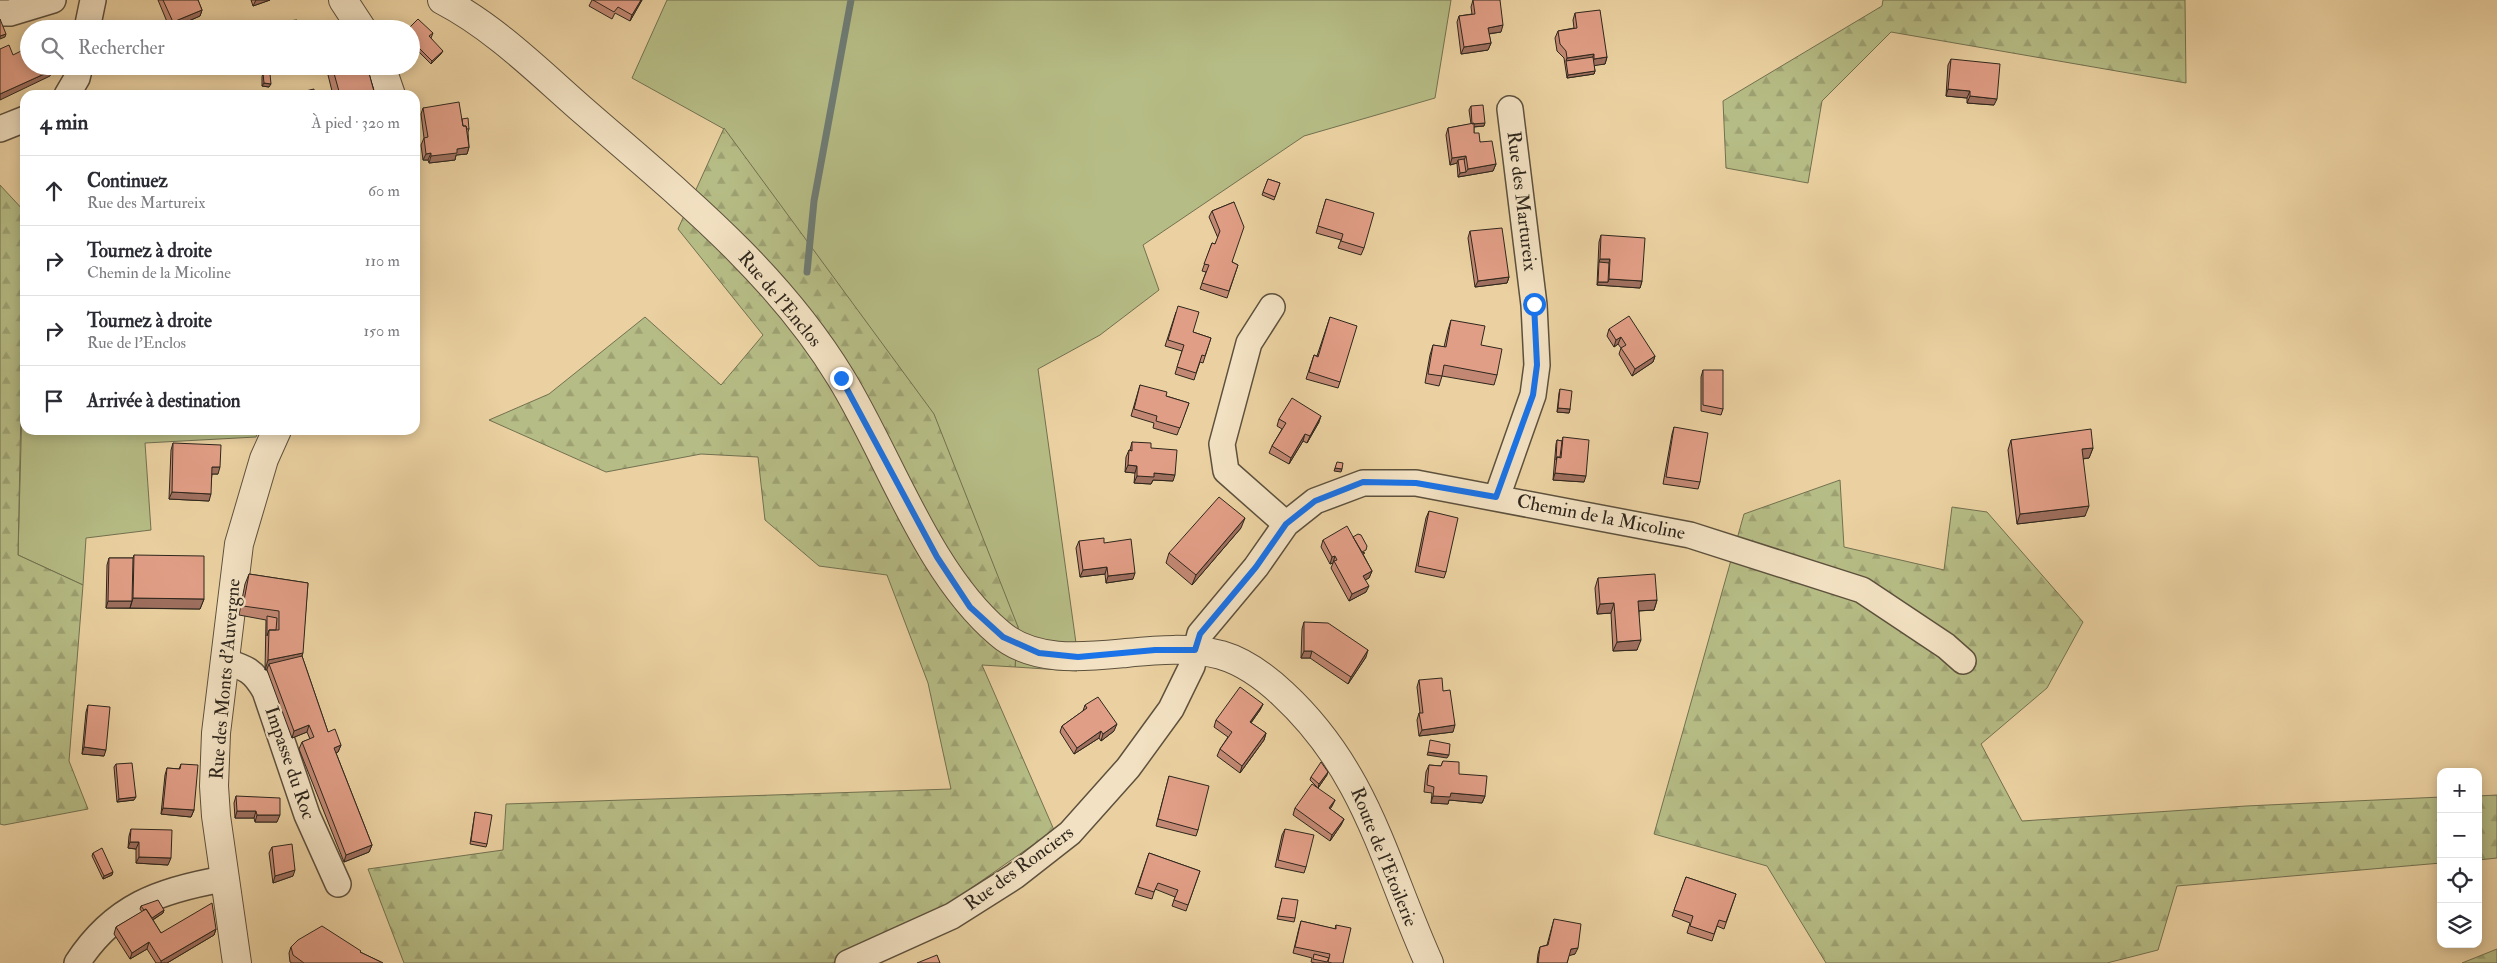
<!DOCTYPE html>
<html lang="fr">
<head>
<meta charset="utf-8">
<style>
  :root { --surface:#fff; --page:#f2f2f3; --text:#2b2b33; --muted:#7c7c81; --line:#e1e1e2 }
  body { margin:0; font-family:"IM FELL Double Pica",serif; background:var(--page); color:var(--text) }
  .controls { position:absolute; right:15px; bottom:15px; display:grid; overflow:hidden; border-radius:10px; box-shadow:0 2px 12px #0003 }
  .controls button { width:45px; height:45px; display:grid; place-items:center; padding:0; border:0; border-bottom:1px solid var(--line); background:var(--surface); color:var(--text); font:25px sans-serif }
  .stop { position:absolute; width:15px; height:15px; margin:-11px; border:4px solid #1a73e8; border-radius:50%; background:#fff }
  .stop.end { background:#1a73e8; border-color:#fff; box-shadow:0 1px 5px #0008 }
  .list { margin:0; padding:0; list-style:none }
  h2 { display:flex; justify-content:space-between; align-items:center; height:65px; margin:0; padding:0 20px; font-size:21px }
  h2 small { font-size:16px; font-weight:400; color:var(--muted) }
  .list li { display:grid; grid-template-columns:32px 1fr auto; gap:15px; align-items:center; box-sizing:border-box; height:70px; padding:0 20px; border-top:1px solid var(--line) }
  .list b { display:block; font-size:19px; white-space:nowrap }
  .list p { margin:0; font-size:16px; white-space:nowrap; color:var(--muted) }
  .list em { font-size:16px; font-style:normal; color:var(--muted) }
  .icon { flex:none; width:28px; height:28px; fill:none; stroke:currentColor; stroke-width:2; stroke-linecap:round; stroke-linejoin:round }
  .map { position:relative; flex:none; width:2497px; height:963px; overflow:hidden }
  .search { position:absolute; background:var(--surface); box-shadow:0 2px 12px #0003; left:20px; top:20px; width:400px; height:55px; display:flex; align-items:center; gap:12px; box-sizing:border-box; padding:0 18px; border-radius:28px; color:var(--muted); font-size:19px }
  .panel { position:absolute; background:var(--surface); box-shadow:0 2px 12px #0003; left:20px; top:90px; width:400px; height:345px; border-radius:15px }
  .map>svg:first-child { display:block }
</style>
</head>
<body>
<div class="map">
<svg width="2497" height="963" viewBox="0 0 2497 963">
  <defs>
    <pattern id="forest-firs" width="22" height="20" patternUnits="userSpaceOnUse" patternTransform="scale(1.25)"><rect width="22" height="20" fill="#b6bc85"/><path d="M5 1l3.5 6h-7zM16 11l3.5 6h-7z" fill="#9da172"/></pattern>
  </defs>
  <rect width="100%" height="100%" fill="#ebd1a1"/>
  <filter id="stains"><feTurbulence type="fractalNoise" baseFrequency=".004" numOctaves="4"/><feColorMatrix values="0 0 0 0 .2 0 0 0 0 .09 0 0 0 0 .02 0 0 0 .5 -.17"/></filter>
  <radialGradient id="worn" r=".72"><stop offset=".6" stop-color="#630" stop-opacity="0"/><stop offset="1" stop-color="#630" stop-opacity=".3"/></radialGradient>
  <path fill="#b6bc85" stroke="#727150" d="M667,0H1451L1435,98L1304,136L1143,245L1159,290L1100,335L1038,369L1076,643L1077,671L1015,667L1018,627L724,129L632,78Z
    M25,296V430H259L256,437L145,443L151,530L86,538L83,585L18,555Z"/>
  <path fill="url(#forest-firs)" stroke="#727150" d="M1883,0H2185L2186,83L1891,32L1822,101L1808,183L1726,168L1723,101L1882,6Z
    M724,128L934,414L1018,627L1015,667L982,665L1054,830L940,910L832,963H404L368,869L503,850L506,804L951,789L928,683L887,575L819,566L765,520L758,457L701,454L606,472L489,420L549,394L645,317L721,385L763,335L678,229Z
    M0,185L25,212L18,555L83,585L69,761L88,809L4,825L0,824Z
    M1840,480L1844,547L1944,570L1952,507L1987,512L2083,622L2047,688L1981,744L2022,821L2246,806L2441,797V863L2177,886L2158,950L2107,963H1826L1767,866L1654,834L1744,514Z
    M2497,795V858L2478,860V796Z
    M2497,949V963H2462Z"/>
  <g fill="none" stroke-linecap="round" stroke-linejoin="round">
    <path stroke="#6f7c74" stroke-width="7" d="M807,272L814,201L851,0"/>
    <g stroke="#5d513d" stroke-width="28">
      <path id="minor" d="M0,13H10L53,0
        M87,29L93,0
        M67,95L77,78L80,66
        M0,129L25,119
        M1272,307L1249,343L1222,444L1226,471L1286,524
        M1497,497L1533,395L1537,365L1534,305L1510,109
        M224,661C246,668 253,670 265,691L307,815L338,884
        M77,963C114,906 160,890 224,879
        M848,963L952,916L1015,876L1070,833L1128,768L1171,709L1192,666L1200,634L1256,567L1286,524L1315,501L1363,483H1416L1690,535L1862,590L1946,646L1963,661"/>
    </g>
    <g stroke="#5d513d" stroke-width="30">
      <path id="tertiary" d="M343,0L362,29
        M442,0C496,28 541,74 586,113C679,194 776,271 841,378C890,458 927,572 999,633C1033,663 1084,657 1126,653C1158,650 1190,647 1221,655C1245,662 1265,677 1283,694C1367,772 1384,863 1429,963
        M381,66L391,95
        M237,963L216,816L214,786L216,733L239,544L264,459L277,430"/>
    </g>
    <use href="#minor" stroke="#f2e1c2" stroke-width="25"/>
    <use href="#tertiary" stroke="#f2e1c2" stroke-width="28"/>
  </g>
  <path fill="#c28873" stroke="#2e261c" d="M158,0H198L202,10L200,16L170,29Z
    M251,0H270L253,6Z
    M592,0H642L630,21L615,13L612,19L589,6Z
    M1473,0L1501,32L1489,34L1491,43L1488,50L1461,54L1457,22L1459,16L1472,14L1471,7Z
    M1575,13L1607,57L1605,64L1594,65L1595,71L1594,74L1567,78L1564,58L1557,51L1555,38L1558,31L1574,28L1573,20Z
    M411,29L433,33L431,38L441,54L431,64L411,44Z
    M1951,59L1994,105L1967,103V98L1946,96L1948,65Z
    M327,66H367L375,95H333L326,67Z
    M263,73L269,87L262,86V77Z
    M1471,106L1484,126L1474,127V133L1496,164L1493,171L1458,177L1457,163L1450,165L1446,135L1448,128L1471,124L1469,110Z
    M423,108L462,119L469,129L468,132L469,147L467,154L456,155L455,160L429,163L428,160H423L421,145L424,138L421,114Z
    M1268,179L1280,183L1274,200L1262,195Z
    M1326,199L1364,248L1361,255L1338,248L1341,240L1316,233Z
    M1234,202L1232,262L1238,265L1227,298L1200,289L1206,272L1202,271L1212,243L1215,244L1218,238L1209,217L1212,211Z
    M1470,231L1509,277L1507,283L1475,287L1468,238Z
    M1601,235L1642,281L1640,288L1597,285L1599,242Z
    M1176,312L1193,332L1211,338L1203,363L1200,362L1194,380L1175,374L1182,351L1165,346Z
    M1330,317L1340,382L1338,388L1306,379L1314,355L1317,356Z
    M1451,320L1481,345L1497,375L1494,385L1442,376L1439,386L1425,383L1430,355L1433,345L1444,347L1448,330Z
    M1609,329L1655,356L1653,362L1632,376L1619,354L1621,348L1618,344L1614,347L1607,336Z
    M1703,370L1723,409L1721,415L1701,411V377Z
    M1140,385L1166,396L1189,403L1177,435L1153,428L1154,423L1131,416Z
    M1560,389L1570,409L1569,413L1557,412L1559,393Z
    M1279,419L1319,422L1307,443L1303,441L1289,464L1269,453L1272,446L1282,429L1277,426Z
    M1674,427L1700,482L1698,489L1663,484L1672,434Z
    M1563,437L1584,482L1553,480L1556,444L1557,440L1562,441Z
    M2011,440L2093,448L2089,458L2083,459L2085,516L2017,524L2008,450Z
    M1132,442L1151,448L1173,481L1153,480L1151,484L1134,483L1135,473L1125,472L1126,457L1129,450H1130Z
    M173,443L218,474H212L209,501L169,499L171,450Z
    M1429,511L1446,572L1444,578L1415,572L1426,518Z
    M1241,528L1192,585L1166,563L1169,553Z
    M1323,540L1365,553L1363,554L1372,571L1369,578L1365,580L1366,592L1349,601L1331,568L1333,563L1330,564L1321,547Z
    M1079,541L1133,579L1106,583L1105,574L1080,577L1076,548Z
    M134,555L204,599L200,609L106,608L107,565L109,558H133Z
    M249,574L308,583L302,656L328,732L341,745L338,752L336,753L372,845L369,852L344,862L299,749L302,742L310,739L307,732L292,738L267,670V669L265,670L266,620L239,615L245,584Z
    M1598,578L1657,600L1654,610L1639,611L1637,650L1613,651L1611,613L1597,614L1595,588Z
    M1304,622L1366,657L1348,684L1310,658H1301L1302,629Z
    M1419,680L1443,691L1453,732L1419,736L1417,720L1419,713H1420L1417,687Z
    M1263,704L1260,710L1251,723L1266,733L1264,740L1240,773L1217,756L1220,749L1228,737L1214,727L1216,720Z
    M88,705L104,756L82,754L86,712Z
    M1085,705L1114,731L1101,741L1099,738L1074,754L1060,732L1062,726L1083,711Z
    M1443,761L1485,796L1482,803L1449,800L1448,804L1431,803L1432,793L1424,792L1426,772L1429,765L1441,766Z
    M116,764L134,800L117,802L114,767Z
    M181,764L194,810L191,817L161,814L165,775L167,768L179,769Z
    M1327,775L1318,788L1310,780L1311,777Z
    M1169,776L1198,830L1196,836L1156,826Z
    M236,796L277,822H255L254,818H235L234,803Z
    M1335,800L1332,806L1330,809L1344,819L1341,825L1330,841L1293,815L1295,808Z
    M475,812L487,844L486,847L470,844Z
    M131,829L168,865L136,863V849L128,848L129,836Z
    M1285,829L1306,867L1304,873L1275,867L1282,835Z
    M272,847L293,876L273,883L269,853Z
    M93,853L112,875L103,879L92,856Z
    M1149,853L1200,871L1186,911L1172,906L1175,897L1155,889L1152,899L1135,894Z
    M1686,877L1736,894L1724,929L1717,926L1712,941L1687,933L1690,923L1672,916Z
    M1282,898L1295,918L1294,922L1277,919Z
    M141,906L164,910L163,913L153,920L161,933L216,929L214,935L167,963H156L147,949L130,959L114,934L116,927L142,912L140,909Z
    M1554,919L1575,954L1569,955L1567,963H1537L1538,954L1540,947L1547,945Z
    M1301,921L1335,929L1336,925L1343,963H1315L1311,962L1312,958L1293,953L1299,928Z
    M291,947L360,952L383,963H292L290,962L289,953Z"/>
  <path fill="#9e6f5e" stroke="#2e261c" d="M256,0H270L253,6Z
    M641,0H642L630,21L632,15Z
    M202,10L200,16L170,29L173,22Z
    M1503,25L1501,32L1486,34L1488,28Z
    M6,34L5,37L0,39V36Z
    M1491,43L1488,50L1461,54L1464,47Z
    M443,51L441,54L431,64L432,61Z
    M1594,54L1591,61H1566L1567,58Z
    M1607,57L1605,64L1592,66L1594,59Z
    M53,70L50,76L0,100V94Z
    M1595,71L1594,74L1567,78L1568,75Z
    M264,83L271,84L269,87L262,86Z
    M1948,89L1970,91L1967,98L1946,96Z
    M1970,96L1997,99L1994,105L1967,103Z
    M1485,123L1484,126L1471,127L1472,124Z
    M469,147L467,154L456,155L455,160L429,163L431,156L457,149Z
    M431,153L428,160H423L426,154Z
    M1466,156L1463,162L1458,160L1457,163L1450,165L1452,158Z
    M1496,164L1493,171L1458,177L1460,173L1466,172L1468,169Z
    M1600,259H1610L1608,266L1599,262Z
    M1509,277L1507,283L1475,287L1478,281Z
    M1609,279L1642,281L1640,288L1597,285L1598,282H1608Z
    M1621,337L1618,344L1614,347L1616,340Z
    M1655,356L1653,362L1632,376L1635,369Z
    M1558,408L1570,409L1569,413L1557,412Z
    M1321,416L1319,422L1307,443L1310,436Z
    M1305,434L1303,441L1289,464L1291,458Z
    M2093,448L2089,458L2078,459L2082,449Z
    M1128,465L1137,466L1135,473L1125,472Z
    M212,467H220L218,474H210Z
    M1335,468L1342,469L1341,472L1334,471Z
    M1154,473L1175,475L1173,481L1153,480L1151,484L1134,483L1137,476Z
    M1555,473L1586,476L1584,482L1553,480Z
    M172,492L211,494L209,501L169,499Z
    M2089,506L2085,516L2017,524L2020,514Z
    M1245,518L1241,528L1192,585L1196,575Z
    M1335,556L1333,563L1330,564L1332,557Z
    M1107,567L1105,574L1080,577L1083,570Z
    M1372,571L1369,578L1361,582L1363,576Z
    M1135,573L1133,579L1106,583L1108,576Z
    M1369,586L1366,592L1349,601L1352,594Z
    M133,598L204,599L200,609L130,608Z
    M1657,600L1654,610L1635,611L1638,601Z
    M108,601H132L130,608H106Z
    M1614,603L1611,613L1597,614L1600,604Z
    M1641,640L1637,650L1613,651L1617,642Z
    M1368,650L1366,657L1348,684L1351,677Z
    M1304,651H1312L1310,658H1301Z
    M303,653L299,663L269,664L267,669L265,670L268,660Z
    M1263,704L1260,710L1247,728L1250,722Z
    M1117,724L1114,731L1101,741L1103,734Z
    M309,725L307,732L292,738L294,731Z
    M1455,725L1453,732L1419,736L1422,730Z
    M1101,731L1099,738L1074,754L1077,748Z
    M1266,733L1264,740L1240,773L1242,766Z
    M341,745L338,752L332,755L334,748Z
    M84,747L106,750L104,756L82,754Z
    M1428,752L1449,755L1447,758L1427,755Z
    M1328,772L1327,775L1318,788L1319,784Z
    M1451,793L1485,796L1482,803L1449,800L1448,804L1431,803L1433,796Z
    M136,797L134,800L117,802L119,799Z
    M1335,800L1332,806L1326,815L1329,808Z
    M163,808L194,810L191,817L161,814Z
    M237,811H256L254,818H235Z
    M257,815H280L277,822H255Z
    M1344,819L1341,825L1330,841L1332,835Z
    M130,842H139L136,849L128,848Z
    M372,845L369,852L344,862L346,855Z
    M139,857L171,858L168,865L136,863Z
    M295,870L293,876L273,883L275,876Z
    M113,872L112,875L103,879L104,876Z
    M164,910L163,913L149,922L150,919Z
    M216,929L214,935L167,963H161V961Z
    M149,942L147,949L130,959L132,953Z
    M1578,948L1575,954L1568,956L1571,949Z"/>
  <path fill="#e19e86" stroke="#2e261c" d="M163,0H198L202,10L173,22Z
    M593,0H641L632,15L618,7L614,12Z
    M1473,0H1500L1503,25L1488,28L1491,43L1464,47L1459,16L1475,14Z
    M1600,10L1607,57L1594,59V54L1567,58L1566,51L1560,44L1558,31L1577,28L1575,13Z
    M0,19L6,34L0,36Z
    M418,19L433,33L429,36L443,51L432,61L411,40V29H408Z
    M297,20L299,29H252L251,25Z
    M116,26L117,29H109Z
    M9,45L13,55L29,47V66H51L53,70L0,94V49Z
    M1593,57L1595,71L1568,75L1566,61Z
    M1951,59L2000,64L1997,99L1970,96V91L1948,89Z
    M332,66H367L375,95H340Z
    M263,73L270,74L271,84L264,83Z
    M314,89V95H297V93Z
    M459,102L463,126H466L469,147L457,149V153L431,156V153L426,154L424,138L428,137L423,108Z
    M1483,105L1485,123L1472,124L1471,106Z
    M468,118L469,129H467L466,126H463L462,119Z
    M1474,123V133H1479L1480,142L1492,141L1496,164L1468,169L1466,156L1452,158L1448,128Z
    M1464,159L1466,172L1460,173L1458,160Z
    M1268,179L1280,183L1275,197L1263,192Z
    M1326,199L1374,213L1364,248L1341,241L1343,234L1318,226Z
    M1234,202L1244,227L1232,262L1238,265L1229,291L1202,283L1209,265L1204,264L1212,243L1215,244L1220,231L1212,211Z
    M1502,228L1509,277L1478,281L1470,231Z
    M1601,235L1645,238L1642,281L1609,279L1610,259H1600Z
    M1599,262L1609,263L1608,282H1598Z
    M1178,306L1199,312L1193,332L1211,338L1205,356L1202,355L1196,373L1177,367L1184,345L1168,340Z
    M1629,316L1655,356L1635,369L1621,348L1626,345L1621,337L1616,340L1609,329Z
    M1330,317L1357,326L1340,382L1309,372L1314,355L1318,357Z
    M1451,320L1485,326L1481,345L1502,349L1497,375L1444,365L1442,376L1428,374L1433,345L1446,347Z
    M1703,370H1723V409L1703,405Z
    M1140,385L1167,392L1166,396L1189,403L1180,428L1156,421L1157,416L1134,409Z
    M1560,389L1572,391L1570,409L1558,408Z
    M1292,398L1321,416L1310,436L1305,434L1291,458L1272,446L1286,423L1279,419Z
    M1674,427L1708,433L1700,482L1666,477Z
    M2091,429L2093,448L2082,449L2089,506L2020,514L2011,440Z
    M1563,437L1589,440L1586,476L1555,473L1557,457L1561,458Z
    M1557,440L1562,441L1560,457H1557L1556,460Z
    M1132,442L1151,443V448L1177,450L1175,475L1154,473V477L1137,476V466L1128,465L1129,450L1132,451Z
    M173,443L221,445L220,467H212L211,494L172,492Z
    M1337,462L1343,463L1342,469L1335,468Z
    M1219,497L1245,518L1196,575L1169,553Z
    M1429,511L1458,518L1446,572L1418,566Z
    M1347,526L1372,571L1363,576L1369,586L1352,594L1334,561L1337,560L1335,556L1332,557L1323,540Z
    M1358,534L1361,535L1367,546L1366,550L1362,552L1353,537Z
    M1104,538V543L1131,539L1135,573L1108,576L1107,567L1083,570L1079,541Z
    M134,555L204,556V599L133,598Z
    M109,558H133L132,601H108Z
    M249,574L308,583L303,653L268,660L269,630H279V611L243,606Z
    M1655,574L1657,600L1638,601L1641,640L1617,642L1614,603L1600,604L1598,578Z
    M267,616L277,618L276,630H269L267,636Z
    M1304,622L1328,623L1368,650L1351,677L1312,651H1304Z
    M302,656L328,732L335,729L341,745L334,748L372,845L346,855L302,742L314,737L309,725L294,731L269,664Z
    M1442,678L1443,691L1450,690L1455,725L1422,730L1419,713H1423L1419,680Z
    M1240,687L1263,704L1250,722L1266,733L1242,766L1220,749L1232,732L1216,720Z
    M1098,697L1117,724L1103,734L1101,731L1077,748L1062,726L1087,708L1085,705Z
    M88,705L110,707L106,750L84,747Z
    M1430,740L1450,744L1449,755L1428,752Z
    M1443,761L1459,762V774L1487,776L1485,796L1451,793L1450,797L1433,796L1434,787L1427,785L1429,765L1441,766Z
    M1321,762L1328,772L1319,784L1311,777Z
    M132,763L136,797L119,799L116,764Z
    M181,764L198,765L194,810L163,808L167,768L180,769Z
    M1169,776L1209,786L1198,830L1158,819Z
    M1312,784L1335,800L1329,808L1344,819L1332,835L1295,808Z
    M236,796L280,798V815H257L256,811H237Z
    M475,812L492,815L487,844L471,841Z
    M131,829L172,830L171,858L139,857V842H130Z
    M1285,829L1314,835L1306,867L1278,860Z
    M292,844L295,870L275,876L272,847Z
    M102,848L113,872L104,876L93,853Z
    M1149,853L1200,871L1188,905L1174,900L1178,890L1158,883L1154,892L1138,887Z
    M1686,877L1736,894L1726,922L1719,920L1714,934L1690,926L1693,916L1674,910Z
    M1282,898L1298,900L1295,918L1278,916Z
    M158,900L164,910L152,918L146,909L144,910L141,906Z
    M212,903L216,929L161,961L149,942L132,953L116,927L146,909L161,933Z
    M1554,919L1581,924L1578,948L1571,949L1567,963H1538L1540,947L1548,945Z
    M1301,921L1336,929V925L1351,928L1343,963H1332L1328,962L1330,954L1295,947Z
    M322,926L361,951L360,952L383,963H304L293,955L291,947L298,940Z
    M1314,954L1329,958L1327,962L1313,959Z
    M937,955L940,963H917Z"/>
  <g fill="none" stroke-linecap="round" stroke-linejoin="round">
    <path stroke="#1a73e8" stroke-width="6" d="M841,378L937,557L970,607L1003,637L1039,653L1078,657L1155,650H1195L1200,634L1256,567L1286,524L1315,501L1363,482L1416,483L1496,497L1533,395L1537,365L1534,304"/>
  </g>
  <g text-anchor="middle" dominant-baseline="central" stroke-width="4.5" stroke-linejoin="round" paint-order="stroke">
    <g font-size="19" fill="#2e261c" stroke="#f2e1c2">
      <text transform="translate(1522 201) rotate(83)">Rue des Martureix</text>
      <text transform="translate(780 299) rotate(50)">Rue de l'Enclos</text>
      <text transform="translate(1601 517) rotate(11)">Chemin de la Micoline</text>
      <text transform="translate(225 679) rotate(-85)">Rue des Monts d'Auvergne</text>
      <text transform="translate(290 763) rotate(71)">Impasse du Roc</text>
      <text transform="translate(1384 857) rotate(68)">Route de l'Etoilerie</text>
      <text transform="translate(1019 868) rotate(-36)">Rue des Ronciers</text>
    </g>
  </g>
  <rect width="100%" height="100%" filter="url(#stains)"/>
  <rect width="100%" height="100%" fill="url(#worn)"/>
</svg>
<div class="controls">
<button>+</button>
<button>−</button>
<button><svg class="icon" aria-label="locate" viewBox="0 0 24 24"><circle cx="12" cy="12" r="6"/><path d="M12 2v4M12 18v4M2 12h4M18 12h4"/></svg></button>
<button><svg class="icon" aria-label="layers" viewBox="0 0 24 24"><path d="M12 4l9 5-9 5-9-5zM3 14l9 5 9-5"/></svg></button>
</div>
<div class="stop" style="left:1534px;top:304px"></div>
<div class="stop end" style="left:841px;top:378px"></div>
<div class="search"><svg class="icon" aria-label="search" viewBox="0 0 24 24"><circle cx="10" cy="10" r="6"/><path d="M15 15l6 6"/></svg>Rechercher</div>
<section class="panel">
<h2>4 min<small>À pied · 320 m</small></h2>
<ul class="list">
<li><svg class="icon" aria-label="ahead" viewBox="0 0 24 24"><path d="M12 20V5M6 11l6-6 6 6"/></svg><div><b>Continuez</b><p>Rue des Martureix</p></div><em>60 m</em></li>
<li><svg class="icon" aria-label="right" viewBox="0 0 24 24"><path d="M7 20v-9h11M14 6l5 5-5 5"/></svg><div><b>Tournez à droite</b><p>Chemin de la Micoline</p></div><em>110 m</em></li>
<li><svg class="icon" aria-label="right" viewBox="0 0 24 24"><path d="M7 20v-9h11M14 6l5 5-5 5"/></svg><div><b>Tournez à droite</b><p>Rue de l'Enclos</p></div><em>150 m</em></li>
<li><svg class="icon" aria-label="arrive" viewBox="0 0 24 24"><path d="M6 21V4h12l-3 4 3 4H6"/></svg><div><b>Arrivée à destination</b></div></li>
</ul>
</section>
</div>
</body>
</html>
